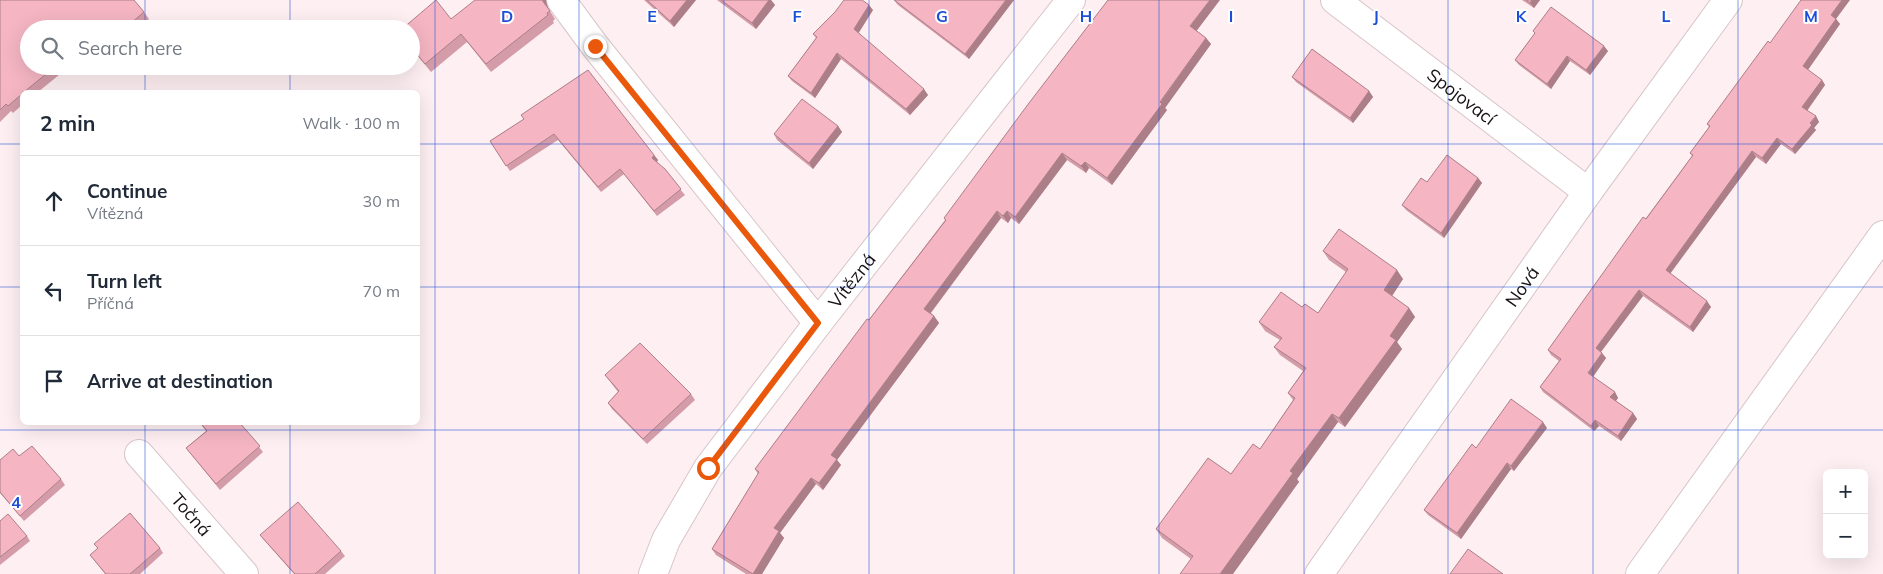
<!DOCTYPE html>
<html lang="en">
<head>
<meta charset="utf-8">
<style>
  :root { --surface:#fff; --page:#f6f6f7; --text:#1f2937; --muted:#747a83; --line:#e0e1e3 }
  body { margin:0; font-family:Mulish,sans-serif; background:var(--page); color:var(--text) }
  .controls { position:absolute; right:15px; bottom:15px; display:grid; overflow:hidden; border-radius:8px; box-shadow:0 5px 20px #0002 }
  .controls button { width:45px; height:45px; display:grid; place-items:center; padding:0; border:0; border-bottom:1px solid var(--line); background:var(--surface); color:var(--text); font:25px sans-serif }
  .stop { position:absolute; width:15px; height:15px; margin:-11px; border:4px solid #ea580c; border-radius:50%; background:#fff }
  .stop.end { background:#ea580c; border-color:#fff; box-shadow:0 1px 5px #0008 }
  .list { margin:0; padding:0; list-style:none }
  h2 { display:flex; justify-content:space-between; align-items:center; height:65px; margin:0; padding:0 20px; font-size:21px }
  h2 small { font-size:16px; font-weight:400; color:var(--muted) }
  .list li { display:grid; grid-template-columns:32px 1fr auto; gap:15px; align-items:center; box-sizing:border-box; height:90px; padding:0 20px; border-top:1px solid var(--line) }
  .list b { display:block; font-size:19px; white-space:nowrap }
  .list p { margin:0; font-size:16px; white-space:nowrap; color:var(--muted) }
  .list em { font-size:16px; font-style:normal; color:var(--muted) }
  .icon { flex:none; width:28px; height:28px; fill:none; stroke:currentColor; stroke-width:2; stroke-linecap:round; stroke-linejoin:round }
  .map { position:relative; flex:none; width:1883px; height:574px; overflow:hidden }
  .search { position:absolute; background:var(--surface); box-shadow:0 5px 20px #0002; left:20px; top:20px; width:400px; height:55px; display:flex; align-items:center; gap:12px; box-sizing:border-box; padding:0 18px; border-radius:28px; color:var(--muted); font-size:19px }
  .panel { position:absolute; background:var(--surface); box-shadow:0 5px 20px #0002; left:20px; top:90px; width:400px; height:335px; border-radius:8px }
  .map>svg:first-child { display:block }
</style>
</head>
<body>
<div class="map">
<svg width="1883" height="574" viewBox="0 0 1883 574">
  <rect width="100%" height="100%" fill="#feeff2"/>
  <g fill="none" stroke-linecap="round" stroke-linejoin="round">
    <g stroke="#d7c5c9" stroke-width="30">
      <g id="minor">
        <path d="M561,0L595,46L818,323"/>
        <path id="s1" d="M1335,0L1588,192"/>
        <path id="s2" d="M139,454L244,574"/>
        <path id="s3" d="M653,574L666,540L708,468L818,323L1071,0"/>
        <path id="s4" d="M1319,574L1588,192L1728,0"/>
        <path d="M1640,574L1883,235"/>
      </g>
    </g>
    <use href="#minor" stroke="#fff" stroke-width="28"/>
  </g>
  <path fill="#d39ca8" d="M0,0L144,12L149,19L138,29H29V66H70L38,92H22V105L13,113L11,111L0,122Z
    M644,0H696L674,27Z
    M717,0H771L775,5L756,29Z
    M894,0H1014L969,59L898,5Z
    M1522,0H1540L1534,8Z
    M545,1L548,8L555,19L553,21L554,23L491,72L467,42L431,72L411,48V29L451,19Z
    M873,10L858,33L928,95L910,115L841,59L815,98L792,81L788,76L816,38L813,34Z
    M1836,19L1840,24L1808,70L1822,80L1825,85L1807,111L1816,116L1819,122L1814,128L1816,130L1795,154L1781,144L1766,164L1756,157L1670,274L1711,307L1693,332L1643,296L1601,352L1606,358L1593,377L1615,392L1618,398L1616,401L1633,413L1637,419L1621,441L1599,426L1594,431L1543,392L1540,387L1559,361L1551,355L1548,350L1692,156L1690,153L1709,127L1707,124L1770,43Z
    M1197,31L1206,38L1211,44L1165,108L1167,110L1112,185L1089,168L1086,173L1067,160L1019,224L1011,218L1008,223L1001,218L931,313L934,316L939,323L837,460L841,465L823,490L816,484L780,533L784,538L762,574H746L716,555L712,549L758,474L755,469L945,220L944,218Z
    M1533,31L1608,51L1590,75L1570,61L1551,89L1519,65L1515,60L1535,33Z
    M1292,77L1369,91L1373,97L1353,123L1296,82Z
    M524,119L654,155L658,160L657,162L685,195L657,216L624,174L601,192L558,140L510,171L490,141Z
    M838,126L842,132L813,169L777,140L774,134Z
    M1478,178L1482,183L1444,238L1406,210L1402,205L1427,182Z
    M1323,251L1403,279L1392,296L1409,308L1415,317L1397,342L1402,349L1345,427L1338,422L1297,479L1299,482L1191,559L1162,538L1156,529L1231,474L1260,449L1293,400L1288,393L1303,371L1280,355L1274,347L1280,340L1265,331L1259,322L1302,307L1318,313L1346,272L1329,260Z
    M605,375L691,394L695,400L647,444L612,409L608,403L618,392Z
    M199,422H239L263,452L220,490L186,448L206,431Z
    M1547,428L1514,471L1511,469L1461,539L1428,515L1424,510L1476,448Z
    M19,456L61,479L65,485L24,521L0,493V460Z
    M0,521L27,536L30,541L0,565Z
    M260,535L341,551L345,556L325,574H294L264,540Z
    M94,544L160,548L163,553L140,574H105L90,555L98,549Z"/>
  <path fill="#ac7f88" d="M542,0H546L548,9Z
    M687,0H696L674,27L670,21Z
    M769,0H771L775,5L756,29L752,23Z
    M1006,0H1014L969,59L965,54Z
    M1210,0H1220L1195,33L1190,26Z
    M1532,0H1540L1534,8L1530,3Z
    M1842,0H1850L1836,19L1840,24L1807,71L1803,66L1831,15Z
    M869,5L873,10L858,34L854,29Z
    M1206,38L1211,44L1165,108L1167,110L1112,185L1107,178Z
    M1604,46L1608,51L1590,75L1586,70Z
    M837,53L841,59L815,98L811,93Z
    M1567,56L1570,61L1551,89L1547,84Z
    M1822,80L1825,85L1806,112L1802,107Z
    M924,89L928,95L910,115L906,109Z
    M1369,91L1373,97L1353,123L1350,118Z
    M1816,116L1819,122L1814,128L1816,130L1795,154L1792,149Z
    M838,126L842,132L813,169L809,163Z
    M1777,138L1781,144L1766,164L1762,158Z
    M1752,151L1756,157L1669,275L1666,270Z
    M1062,153L1067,160L1019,224L1015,217Z
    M654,155L658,160L656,163L652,158Z
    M1085,162L1089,168L1086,173L1081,166Z
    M1478,178L1482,183L1444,238L1441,233Z
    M997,211L1001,218L929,315L924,309Z
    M1007,211L1011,218L1008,223L1003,216Z
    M1397,270L1403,279L1390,299L1384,290Z
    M1639,290L1643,296L1600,353L1596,348Z
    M1707,301L1711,307L1693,332L1690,327Z
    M1409,308L1415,317L1397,342L1402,349L1345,427L1339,418L1390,336Z
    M934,316L939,323L837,460L841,465L823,490L819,483L831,455Z
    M1602,353L1606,358L1592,378L1588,373Z
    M1615,392L1618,398L1614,403L1610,397Z
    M1633,413L1637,419L1621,441L1618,436Z
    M1332,414L1338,422L1297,479L1299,482L1233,574H1220L1290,471Z
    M1595,420L1599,426L1594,431L1591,426Z
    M1543,422L1547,428L1514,471L1511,466Z
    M1507,463L1511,469L1461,539L1457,533Z
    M811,478L816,484L780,533L784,538L762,574H753L774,528Z"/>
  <path fill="#f5b5c3" stroke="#ac7f88" d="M0,0H134L144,12L124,29H29V66H56L24,92H22V94L8,106L6,104L0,110Z
    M436,0L451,19L475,0H542L550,11L547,13L548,15L486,64L461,34L425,64L411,47V29H402Z
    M647,0H687L670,21Z
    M721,0H769L752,23Z
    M844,0H862L869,5L854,29L924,89L906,109L837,53L811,93L788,76L817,37L813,34L835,12Z
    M894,0H1006L965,54Z
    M1108,0H1210L1190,26L1206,38L1160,102L1162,104L1107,178L1085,162L1081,166L1062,153L1015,217L1007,211L1003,216L997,211L924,309L934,316L831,455L837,459L819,483L811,478L774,528L779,531L753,574L712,549L759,472L755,469L867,319L869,320L946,220L944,218L1029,103Z
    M1526,0H1532L1530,3Z
    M1801,0H1842L1831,15L1836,19L1803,66L1822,80L1802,107L1816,116L1810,123L1812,125L1792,149L1777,138L1762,158L1752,151L1666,270L1707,301L1690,327L1639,290L1596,348L1602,353L1588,373L1615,392L1610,397L1633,413L1618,436L1595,420L1591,426L1540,387L1561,359L1548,350L1643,217L1646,219L1693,155L1690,153L1710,126L1707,124L1768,41L1770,43Z
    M1551,7L1604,46L1586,70L1567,56L1547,84L1515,60L1535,33L1533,31Z
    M1312,49L1369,91L1350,118L1292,77Z
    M588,70L654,155L652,158L665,169L681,189L654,211L620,169L598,187L554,134L506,166L490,141L524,119L521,115Z
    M802,99L838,126L809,163L774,134Z
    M1447,155L1478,178L1441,233L1402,205L1421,178L1427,182Z
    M1339,229L1397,270L1384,290L1409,308L1390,336L1396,340L1339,418L1332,414L1290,471L1293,473L1220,574H1180L1193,556L1156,529L1208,458L1231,474L1253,444L1260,449L1295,398L1288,393L1306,368L1274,347L1282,338L1259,322L1281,292L1302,307L1305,304L1318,313L1348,269L1323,251Z
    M640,343L691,394L643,439L608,403L619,391L605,375Z
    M1511,399L1543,422L1511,466L1507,463L1457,533L1424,510L1472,444L1476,448Z
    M200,422H239L260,446L216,484L186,448L207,431Z
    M32,446L61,479L20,516L0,492V460L13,449L19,456Z
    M298,502L341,551L315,574H295L260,535Z
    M130,513L160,548L130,574H106L90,555L98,548L94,544Z
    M8,514L27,536L0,557V521Z
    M1468,549L1503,574H1450Z"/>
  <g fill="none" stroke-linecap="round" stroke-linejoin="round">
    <path stroke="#ea580c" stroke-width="6" d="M595,46L818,323L708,468"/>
  </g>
  <path fill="none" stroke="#1d4ed8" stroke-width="1" stroke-opacity="0.55" d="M145,0V29M290,0V29M435,0V574M579,0V574M724,0V574M869,0V574M1014,0V574M1159,0V574M1304,0V574M1448,0V574M1593,0V574M1738,0V574M145,66V92M290,66V92M0,144H22M418,144H1883M0,287H22M418,287H1883M145,422V574M290,422V574M0,430H1883"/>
  <g text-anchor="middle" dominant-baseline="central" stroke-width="4" stroke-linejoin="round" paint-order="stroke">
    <g font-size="18" fill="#181213" stroke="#fff">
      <text stroke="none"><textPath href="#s1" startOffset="159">Spojovací</textPath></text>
      <text stroke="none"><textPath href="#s3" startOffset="356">Vítězná</textPath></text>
      <text stroke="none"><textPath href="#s4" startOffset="352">Nová</textPath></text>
      <text stroke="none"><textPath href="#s2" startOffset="80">Točná</textPath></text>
    </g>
  </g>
  <g font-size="16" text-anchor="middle" font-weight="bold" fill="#1d4ed8" stroke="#fff" stroke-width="4" stroke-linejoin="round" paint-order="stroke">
    <text x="507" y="22">D</text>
    <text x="652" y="22">E</text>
    <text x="797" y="22">F</text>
    <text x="942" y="22">G</text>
    <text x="1086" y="22">H</text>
    <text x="1231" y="22">I</text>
    <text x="1376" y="22">J</text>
    <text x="1521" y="22">K</text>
    <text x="1666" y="22">L</text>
    <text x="1811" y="22">M</text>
    <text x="16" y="508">4</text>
  </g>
</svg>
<div class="controls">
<button>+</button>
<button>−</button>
</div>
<div class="stop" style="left:708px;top:468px"></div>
<div class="stop end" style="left:595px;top:46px"></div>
<div class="search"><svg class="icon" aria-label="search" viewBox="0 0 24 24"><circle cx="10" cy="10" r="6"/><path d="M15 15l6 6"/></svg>Search here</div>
<section class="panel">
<h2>2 min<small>Walk · 100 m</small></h2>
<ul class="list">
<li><svg class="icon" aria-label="ahead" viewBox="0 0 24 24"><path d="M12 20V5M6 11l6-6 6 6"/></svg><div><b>Continue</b><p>Vítězná</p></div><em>30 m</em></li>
<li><svg class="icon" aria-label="left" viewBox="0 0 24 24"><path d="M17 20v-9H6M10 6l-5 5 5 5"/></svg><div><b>Turn left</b><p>Příčná</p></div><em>70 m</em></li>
<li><svg class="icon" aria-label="arrive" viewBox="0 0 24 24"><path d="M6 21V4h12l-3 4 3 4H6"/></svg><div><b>Arrive at destination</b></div></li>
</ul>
</section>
</div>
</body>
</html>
